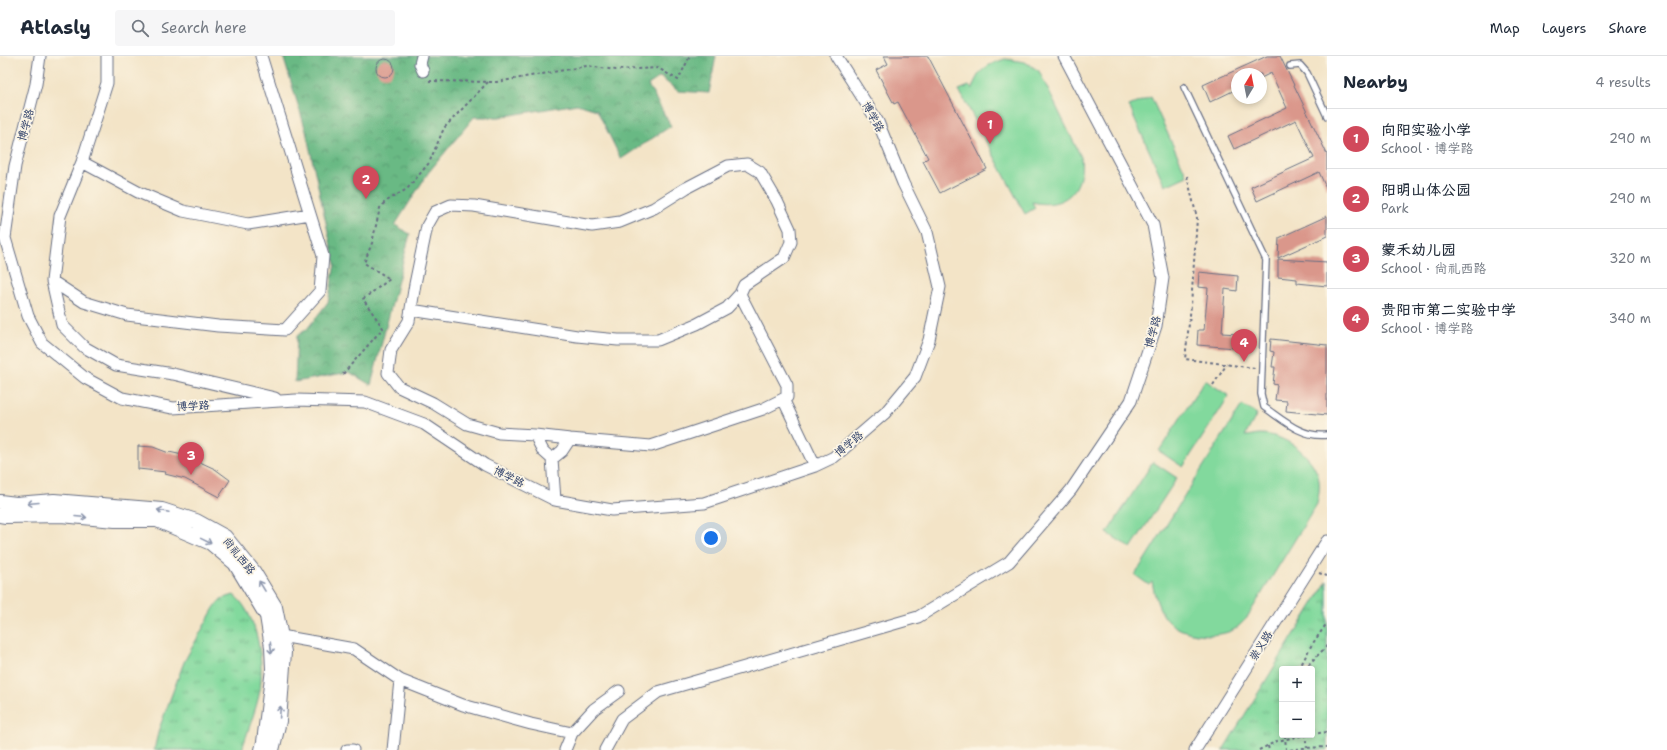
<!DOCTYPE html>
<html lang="en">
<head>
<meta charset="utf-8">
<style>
  :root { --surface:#fff; --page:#f6f6f7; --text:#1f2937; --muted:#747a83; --line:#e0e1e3; --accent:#d1495b }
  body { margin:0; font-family:"Shantell Sans","LXGW WenKai TC",sans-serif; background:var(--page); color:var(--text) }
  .controls { position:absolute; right:12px; bottom:12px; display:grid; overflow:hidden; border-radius:4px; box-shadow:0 2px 6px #0003 }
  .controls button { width:36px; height:36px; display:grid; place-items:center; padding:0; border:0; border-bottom:1px solid var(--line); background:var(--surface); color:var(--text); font:20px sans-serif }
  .compass { position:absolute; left:1231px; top:12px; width:36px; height:36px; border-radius:50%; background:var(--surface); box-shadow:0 2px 6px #0003; rotate:10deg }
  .you { position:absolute; left:711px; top:482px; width:14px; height:14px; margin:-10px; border:3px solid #fff; border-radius:50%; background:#1a73e8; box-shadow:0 0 0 6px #1a73e833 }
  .badge { display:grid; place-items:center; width:26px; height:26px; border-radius:50%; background:var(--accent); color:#fff; font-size:13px; font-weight:700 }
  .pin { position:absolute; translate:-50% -33px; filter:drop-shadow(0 1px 2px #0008) }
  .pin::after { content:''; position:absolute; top:21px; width:14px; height:12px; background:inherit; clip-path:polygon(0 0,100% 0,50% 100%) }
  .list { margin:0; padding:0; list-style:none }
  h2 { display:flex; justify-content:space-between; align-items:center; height:52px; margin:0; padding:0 16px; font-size:17px }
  h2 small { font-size:13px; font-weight:400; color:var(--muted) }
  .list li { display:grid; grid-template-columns:26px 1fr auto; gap:12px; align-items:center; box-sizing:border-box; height:60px; padding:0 16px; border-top:1px solid var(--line) }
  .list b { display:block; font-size:15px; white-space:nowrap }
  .list p { margin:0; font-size:13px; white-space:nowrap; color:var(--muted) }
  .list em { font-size:13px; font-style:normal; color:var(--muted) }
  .icon { flex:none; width:22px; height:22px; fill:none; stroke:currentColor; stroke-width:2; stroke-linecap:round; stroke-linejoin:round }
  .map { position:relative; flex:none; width:1327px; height:694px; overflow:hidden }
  header { display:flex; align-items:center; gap:24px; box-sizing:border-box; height:56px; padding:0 20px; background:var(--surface); border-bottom:1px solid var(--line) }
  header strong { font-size:19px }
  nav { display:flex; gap:22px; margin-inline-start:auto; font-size:14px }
  .search { width:280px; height:36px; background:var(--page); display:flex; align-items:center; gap:10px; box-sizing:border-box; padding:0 14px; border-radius:4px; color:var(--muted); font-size:15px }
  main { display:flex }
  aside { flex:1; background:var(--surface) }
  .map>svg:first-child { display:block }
</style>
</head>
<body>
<header>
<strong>Atlasly</strong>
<div class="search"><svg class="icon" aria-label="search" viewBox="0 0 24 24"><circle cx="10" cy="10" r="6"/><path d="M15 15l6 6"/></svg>Search here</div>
<nav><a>Map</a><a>Layers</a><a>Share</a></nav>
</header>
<main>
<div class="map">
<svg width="1327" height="694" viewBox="0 0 1327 694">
  <defs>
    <pattern id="grass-tufts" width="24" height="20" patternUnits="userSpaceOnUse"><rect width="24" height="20" fill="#82d99d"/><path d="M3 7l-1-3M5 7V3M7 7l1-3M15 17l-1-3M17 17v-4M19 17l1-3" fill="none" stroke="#6ab083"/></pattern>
    <pattern id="forest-crowns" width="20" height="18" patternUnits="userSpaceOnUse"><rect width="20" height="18" fill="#69b984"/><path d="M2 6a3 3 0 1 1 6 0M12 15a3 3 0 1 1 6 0" fill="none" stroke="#56976f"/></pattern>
  </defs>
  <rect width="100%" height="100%" fill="#fcf5e5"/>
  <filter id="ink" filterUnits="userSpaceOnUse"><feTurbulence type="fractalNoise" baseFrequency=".025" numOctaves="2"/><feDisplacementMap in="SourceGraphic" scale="8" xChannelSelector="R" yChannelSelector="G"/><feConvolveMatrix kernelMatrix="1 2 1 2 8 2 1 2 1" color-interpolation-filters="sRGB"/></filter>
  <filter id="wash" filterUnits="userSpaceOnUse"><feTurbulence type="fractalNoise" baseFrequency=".012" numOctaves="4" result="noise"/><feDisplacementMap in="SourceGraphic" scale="16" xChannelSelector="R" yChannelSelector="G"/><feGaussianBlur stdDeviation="0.9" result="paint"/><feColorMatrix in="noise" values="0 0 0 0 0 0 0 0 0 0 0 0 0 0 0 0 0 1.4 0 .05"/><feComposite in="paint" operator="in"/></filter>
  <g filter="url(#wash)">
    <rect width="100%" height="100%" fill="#f3e4c7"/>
    <path fill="url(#grass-tufts)" stroke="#4e847e" fill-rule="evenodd" d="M1327,525V694H1223L1326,527ZM1282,613H1312V679H1282Z
      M234,539C258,559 264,605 260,634C257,652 247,676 242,694H154L159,673L184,606L214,552L221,543Z"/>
    <path fill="url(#forest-crowns)" stroke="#427471" d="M283,0H716L709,37L678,35L660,21L648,29L671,70L621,103L597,54L577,48L499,61H474L428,117L395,169L410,178L371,329L349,316L295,326L297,280L307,273L328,246L335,208L306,75Z"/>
    <path fill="#82d99d" stroke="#4e847e" d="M1005,3L1025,6L1039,15L1081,101C1085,134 1064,154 1032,146L1035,152L1025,158L959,34L969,30L972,33C978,14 986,9 1005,3Z
      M1151,41L1187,120L1165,130L1129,50Z
      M1205,324L1229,340L1183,411L1159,395Z
      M1242,349L1257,358L1245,380C1250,380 1255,378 1260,378C1283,378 1309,396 1317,417C1321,426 1319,438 1317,448L1246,563C1243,566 1239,570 1235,573C1218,583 1182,580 1168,565C1158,554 1155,540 1152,526L1149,529L1135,519Z
      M1153,406L1177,422L1131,492L1107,477Z"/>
    <g id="blocks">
      <path fill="#da978b" d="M884,0H928L987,113L940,137L923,105L928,102L898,46L894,48L876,14L888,8Z
        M1267,0H1280L1327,98V134L1319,116L1257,145L1251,131L1314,102L1296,64L1234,93L1228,80L1287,52L1271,17L1261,22V18H1237V33L1210,46L1203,29Z
        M376 12a9 9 0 1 1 18 0a9 9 0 1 1-18 0Z
        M1327,160V180L1278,202L1279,182Z
        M1278,203L1327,206V230L1297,227V223L1278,221Z
        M1199,216L1238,220L1237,235L1225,233L1222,277L1237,278L1236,292L1197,289L1198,274H1204L1208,232L1198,231Z
        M1271,283L1327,289V359L1286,355L1287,345L1275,344L1277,329L1273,328L1275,311H1272L1274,296L1270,295Z
        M138,390L153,391L169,397V396L187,400L215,413L230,424L219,441L185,423L165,418L166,416L138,413Z"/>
    </g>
  </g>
  <g filter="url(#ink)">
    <use href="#blocks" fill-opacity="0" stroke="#676e83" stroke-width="1"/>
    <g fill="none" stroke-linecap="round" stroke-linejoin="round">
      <g stroke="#676e83" stroke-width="8">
        <path id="service" d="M1290,10L1300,9L1307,17L1327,60
          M1184,31L1266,204L1261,338L1264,351C1283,364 1302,382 1327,379"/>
      </g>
      <g stroke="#676e83" stroke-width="13">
        <path id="minor" d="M40,0L36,28L15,110L5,182L28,260L42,287L85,322L122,342L173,352L296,344L365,346L424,368L485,409L555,444L612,454L704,447L815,410L834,401L885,357L915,321L929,284L940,231L927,176L903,127L878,66L836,0
          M107,0V27L82,106L60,160L52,225L62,269L84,291L116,309L173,318L275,342
          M422,0L420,8L423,15
          M82,106L138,136L183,155L248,168L310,158
          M52,225L84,246L127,259L218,270L285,274L320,235L323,200L261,0
          M411,254L577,280L618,284H658L697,268L727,252L740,238L744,229L784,202L791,186L790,173L777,145L760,116L747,108L728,110L686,132L654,152L620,166L592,170L474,150L451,149L435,156L427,170L415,228L409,265L391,294L388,317L399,331L433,347L467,368L499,377L535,379L543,395L552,403
          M783,343L815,410
          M535,379L570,383
          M555,444L552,403L562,395L570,383L651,390L763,353L787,341V329L740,238
          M281,580L354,593L400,624L463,649L531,668L572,677
          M347,694H353
          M393,694L400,624
          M565,694L572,677L594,653L619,635
          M605,694L622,663L658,636L918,561L1009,506L1071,434L1131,345L1156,270L1163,222L1153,169L1064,0
          M1195,694L1327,485"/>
      </g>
      <g stroke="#676e83" stroke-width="16">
        <path id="tertiary" d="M0,446L16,448L54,445L162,454L196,465L225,481L253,515L275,551L284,596L279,665L272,694
          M0,459L6,460L61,459L115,464H157L211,487L235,507L267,560L272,591L273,613L264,686L262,694"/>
      </g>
      <path stroke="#676e83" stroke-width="2" stroke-dasharray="3 3" stroke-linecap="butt" d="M429,25L497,26L587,10L616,14L658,12L678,24L690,0
        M1187,120L1197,162L1191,250L1185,303L1255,312
        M343,318L383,272L363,243L390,223L364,207L372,187L380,152L385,146L407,133L429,107L444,72L488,26
        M1213,329L1227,308
        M1319,517L1327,520
        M1299,613L1311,590L1327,567
        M1304,613L1327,590
        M1312,678L1327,676
        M1285,679L1286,694
        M1268,690L1269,694
        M1259,694L1277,685L1305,679L1307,692
        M1290,694L1303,692L1327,691"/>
      <use href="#service" stroke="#fff" stroke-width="5.5"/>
      <use href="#minor" stroke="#fff" stroke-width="11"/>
      <use href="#tertiary" stroke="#fff" stroke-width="14"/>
    </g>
    <defs><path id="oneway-shaft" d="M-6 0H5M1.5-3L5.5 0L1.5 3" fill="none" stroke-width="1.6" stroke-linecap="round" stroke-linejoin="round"/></defs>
    <g stroke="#8d97ae">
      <use href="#oneway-shaft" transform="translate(33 447) rotate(175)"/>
      <use href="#oneway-shaft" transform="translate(163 455) rotate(-168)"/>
      <use href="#oneway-shaft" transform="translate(81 461) rotate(5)"/>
      <use href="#oneway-shaft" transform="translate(206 485) rotate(26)"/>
      <use href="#oneway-shaft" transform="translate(262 530) rotate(-121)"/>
      <use href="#oneway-shaft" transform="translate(271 592) rotate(83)"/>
      <use href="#oneway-shaft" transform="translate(280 656) rotate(-86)"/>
    </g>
  </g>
  <g text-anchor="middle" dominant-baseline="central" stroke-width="3.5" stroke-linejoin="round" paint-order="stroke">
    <g font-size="11" fill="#1b2f5e" stroke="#fcf5e5">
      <text transform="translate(873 61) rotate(61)">博学路</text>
      <text transform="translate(26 69) rotate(-75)">博学路</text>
      <text transform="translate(1153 276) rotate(-75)">博学路</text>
      <text transform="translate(193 350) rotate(-3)">博学路</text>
      <text transform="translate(849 388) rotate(-40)">博学路</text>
      <text transform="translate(509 421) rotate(27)">博学路</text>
      <text transform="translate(239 500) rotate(51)">尚礼西路</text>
      <text transform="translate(1261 590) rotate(-58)">崇义路</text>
    </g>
  </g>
</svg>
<div class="controls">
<button>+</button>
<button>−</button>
</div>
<svg class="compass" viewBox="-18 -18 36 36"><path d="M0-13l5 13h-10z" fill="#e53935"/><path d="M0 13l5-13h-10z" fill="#747a83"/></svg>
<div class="you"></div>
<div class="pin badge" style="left:990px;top:88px">1</div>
<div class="pin badge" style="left:366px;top:143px">2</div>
<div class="pin badge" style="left:191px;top:419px">3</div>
<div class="pin badge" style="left:1244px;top:306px">4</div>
</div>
<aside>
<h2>Nearby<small>4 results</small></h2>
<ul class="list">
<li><span class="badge">1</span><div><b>向阳实验小学</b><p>School · 博学路</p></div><em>290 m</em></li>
<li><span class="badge">2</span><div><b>阳明山体公园</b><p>Park</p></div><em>290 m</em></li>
<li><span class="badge">3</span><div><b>蒙禾幼儿园</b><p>School · 尚礼西路</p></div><em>320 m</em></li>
<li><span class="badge">4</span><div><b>贵阳市第二实验中学</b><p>School · 博学路</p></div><em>340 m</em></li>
</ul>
</aside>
</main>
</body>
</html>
